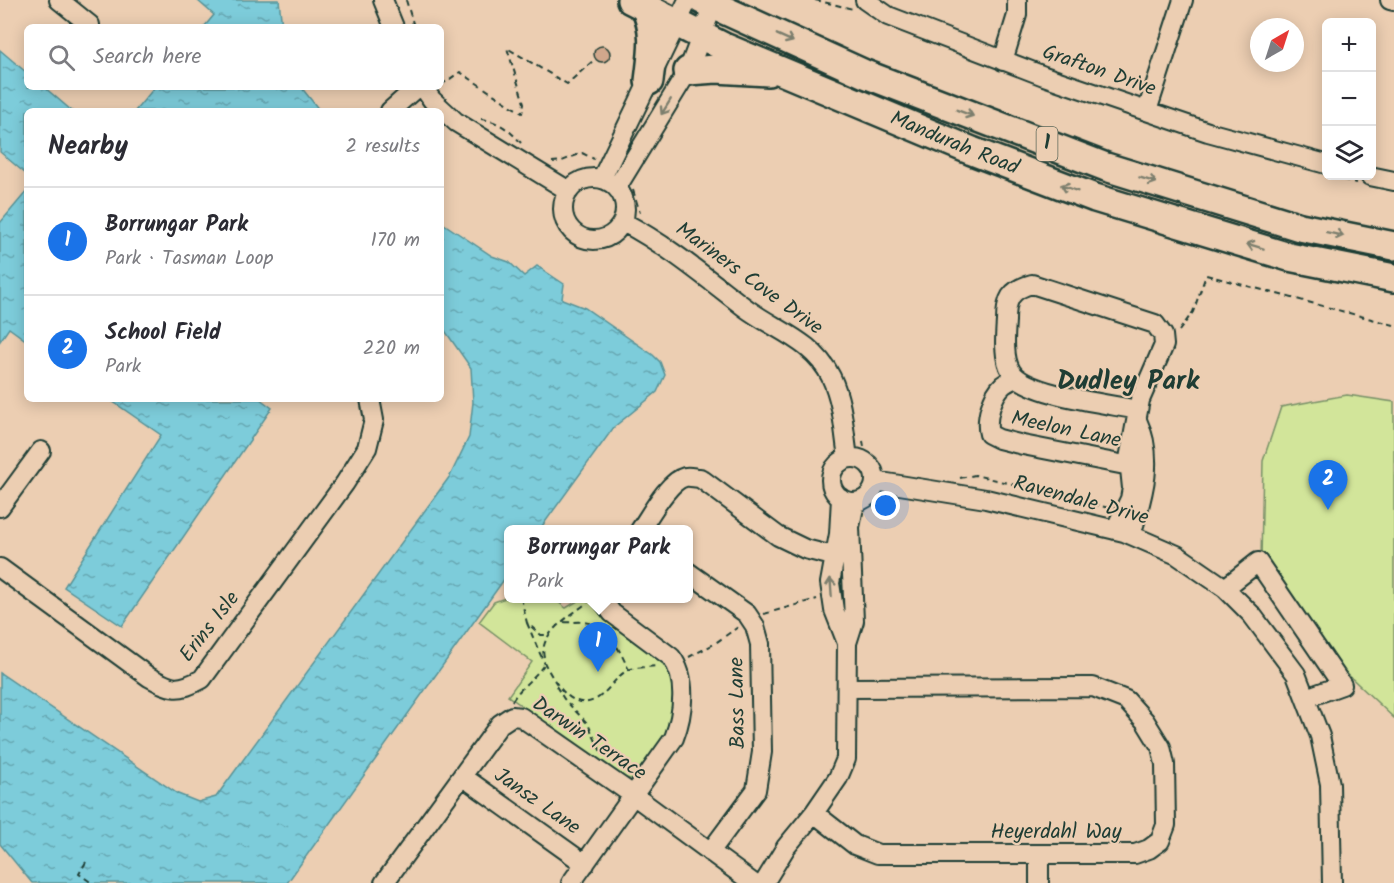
<!DOCTYPE html>
<html lang="en">
<head>
<meta charset="utf-8">
<style>
  :root { --surface:#fff; --page:#f2f2f3; --text:#2b2b33; --muted:#7c7c81; --line:#e1e1e2; --accent:#1a73e8 }
  body { margin:0; font-family:Kalam,sans-serif; background:var(--page); color:var(--text) }
  .controls { position:absolute; right:18px; top:18px; display:grid; overflow:hidden; border-radius:9px; box-shadow:0 3px 15px #0003 }
  .controls button { width:54px; height:54px; display:grid; place-items:center; padding:0; border:0; border-bottom:2px solid var(--line); background:var(--surface); color:var(--text); font:30px sans-serif }
  .compass { position:absolute; left:1250px; top:18px; width:54px; height:54px; border-radius:50%; background:var(--surface); box-shadow:0 3px 15px #0003; rotate:39deg }
  .you { position:absolute; left:886px; top:506px; width:21px; height:21px; margin:-15px; border:4px solid #fff; border-radius:50%; background:#1a73e8; box-shadow:0 0 0 9px #1a73e833 }
  .badge { display:grid; place-items:center; width:39px; height:39px; border-radius:50%; background:var(--accent); color:#fff; font-size:20px; font-weight:700 }
  .pin { position:absolute; translate:-50% -50px; filter:drop-shadow(0 2px 3px #0008) }
  .pin::after { content:''; position:absolute; top:32px; width:21px; height:18px; background:inherit; clip-path:polygon(0 0,100% 0,50% 100%) }
  .popup { position:absolute; left:504px; top:525px; width:189px; height:78px; box-sizing:border-box; display:grid; place-content:center; border-radius:9px; background:var(--surface); filter:drop-shadow(0 2px 4px #0005); font-size:20px; white-space:nowrap; color:var(--muted) }
  .popup b { font-size:22px; color:var(--text) }
  .popup::after { content:''; position:absolute; left:50%; top:100%; margin-left:-12px; border:12px solid transparent; border-top-color:var(--surface) }
  .list { margin:0; padding:0; list-style:none }
  h2 { display:flex; justify-content:space-between; align-items:center; height:78px; margin:0; padding:0 24px; font-size:26px }
  h2 small { font-size:20px; font-weight:400; color:var(--muted) }
  .list li { display:grid; grid-template-columns:39px 1fr auto; gap:18px; align-items:center; box-sizing:border-box; height:108px; padding:0 24px; border-top:2px solid var(--line) }
  .list b { display:block; font-size:22px; white-space:nowrap }
  .list p { margin:0; font-size:20px; white-space:nowrap; color:var(--muted) }
  .list em { font-size:20px; font-style:normal; color:var(--muted) }
  .icon { flex:none; width:33px; height:33px; fill:none; stroke:currentColor; stroke-width:2; stroke-linecap:round; stroke-linejoin:round }
  .map { position:relative; flex:none; width:1394px; height:883px; overflow:hidden }
  .search { position:absolute; background:var(--surface); box-shadow:0 3px 15px #0003; left:24px; top:24px; width:420px; height:66px; display:flex; align-items:center; gap:15px; box-sizing:border-box; padding:0 21px; border-radius:9px; color:var(--muted); font-size:22px }
  .panel { position:absolute; background:var(--surface); box-shadow:0 3px 15px #0003; left:24px; top:108px; width:420px; height:294px; border-radius:9px }
  .map>svg:first-child { display:block }
</style>
</head>
<body>
<div class="map">
<svg width="1394" height="883" viewBox="0 0 1394 883">
  <defs>
    <pattern id="water-ripples" width="26" height="14" patternUnits="userSpaceOnUse" patternTransform="scale(1.5)"><rect width="26" height="14" fill="#7dccda"/><path d="M2 4q2-2 4 0t4 0M15 11q2-2 4 0t4 0" fill="none" stroke="#66a7b2"/></pattern>
  </defs>
  <rect width="100%" height="100%" fill="#ecceb2"/>
  <filter id="ink" filterUnits="userSpaceOnUse"><feTurbulence type="fractalNoise" baseFrequency=".0167" numOctaves="2"/><feDisplacementMap in="SourceGraphic" scale="12" xChannelSelector="R" yChannelSelector="G"/><feConvolveMatrix kernelMatrix="1 2 1 2 8 2 1 2 1" color-interpolation-filters="sRGB"/></filter>
  <g filter="url(#ink)">
    <path fill="#d2e59a" stroke="#789167" stroke-width="1.5" d="M1347,395L1394,402V718L1324,652L1261,559L1263,461L1281,407Z
      M508,597L554,599L566,608L581,599H587L603,615L672,668L675,700L671,726L639,775L631,779L625,778L508,696L532,662L479,622L494,602Z"/>
    <path fill="url(#water-ripples)" stroke="#579398" stroke-width="1.5" d="M197,0H279L282,27H204L214,15Z
      M0,50L27,73V87H44L72,111H27V175L0,152Z
      M155,87H301L320,111H135Z
      M27,191V341L9,328L0,341V223Z
      M441,222L492,256L509,262L524,276L537,266L564,284L562,299L585,308L653,355L660,362L665,375L657,392L614,427L540,529L508,530V574L287,883H32L0,844V673L178,794L198,802L216,797L450,476L469,437L473,402L471,368L441,325Z
      M109,399H260L272,408L122,626L64,587L161,435Z"/>
    <path fill="#d1a78c" stroke="#1f3d34" stroke-width="1.5" d="M594 54a8 8 0 1 1 16 0a8 8 0 1 1-16 0Z"/>
    <g fill="none" stroke-linecap="round" stroke-linejoin="round">
      <g stroke="#1f3d34" stroke-width="22">
        <path id="minor" d="M59,0L90,25
          M383,0L394,27
          M865,0L888,16L1044,76L1208,132L1326,164
          M1390,0L1394,1
          M1003,61L1017,15V0
          M423,87L432,100L456,122L569,191
          M390,111L417,87
          M1147,111L1183,0
          M1370,176L1394,181
          M563 209a31 31 0 1 1 62 0a31 31 0 1 1-62 0Z
          M602,178L688,0
          M617,187L688,71L715,0
          M623,222C667,245 704,276 743,306C774,330 813,340 831,377C843,402 844,432 848,458
          M1016,378C1012,380 1007,382 1003,385C992,395 985,420 989,434L999,439L1023,445L1130,466
          M831 480a22 22 0 1 1 44 0a22 22 0 1 1-44 0Z
          M875,481L986,499L1124,532L1177,555L1225,588L1252,615L1296,674L1320,736L1330,784L1332,883
          M841,498L839,534L830,583L834,610L847,643
          M0,507L41,451
          M640,530C650,516 668,481 685,477C690,476 695,478 700,478L778,536L805,549L833,556
          M1115,530L1130,499L1132,488L1129,459L1140,400L1164,345L1163,335L1155,324L1032,284C1010,290 1006,299 1006,321C1005,336 1003,358 1011,371C1025,395 1110,404 1138,410
          M1131,535C1143,496 1155,459 1137,420
          M0,568L149,677C173,690 177,692 202,679L345,483L367,448L374,420L370,399
          M688,572L747,614L755,626L760,644L762,752L756,790L710,852
          M1225,588L1258,562L1342,685L1306,698
          M462,776L585,864
          M814,813L855,845L878,854H1135L1149,849L1160,841L1166,825L1165,764L1161,747L1145,721L1126,700L1093,687L848,688
          M1039,854V883
          M384,883L500,724L512,716L521,717L633,795L753,883
          M571,883L674,738C683,715 688,678 671,657L612,613L601,598
          M764,883L786,847L814,813L838,778L846,759L847,643L854,621L850,527L855,502"/>
      </g>
      <g stroke="#1f3d34" stroke-width="32">
        <g id="highway">
          <path id="s1" d="M631,0L724,47L972,151L1095,198L1289,257L1394,278"/>
          <path d="M702,0L865,74L1106,167L1300,227L1394,246"/>
          <path d="M645,7C657,33 652,54 649,81"/>
          <path d="M688,71L716,69L768,72"/>
        </g>
      </g>
      <path stroke="#1f3d34" stroke-width="2" stroke-dasharray="6 4.5" stroke-linecap="butt" d="M406,0L414,27
        M815,0L853,9
        M441,85L460,72L522,113L524,103L507,48L567,84L594,60
        M481,119C498,121 510,130 521,143
        M552,162L562,161L582,153L594,159
        M1333,177L1357,183
        M633,190L640,213
        M1179,331L1193,312L1206,275L1394,325
        M863,441L865,453L878,465
        M960,478L975,475L1109,508
        M521,598L527,623L541,635H548
        M764,614L817,599
        M564,622C571,623 576,621 583,622C609,624 619,650 629,670
        M527,623C537,645 561,719 596,699C609,692 617,673 631,669C639,667 649,667 658,666
        M544,657C538,633 571,616 588,602
        M689,657L714,644L738,627
        M556,686L564,699L588,724L601,752
        M512,701C522,685 535,678 545,663
        M86,862L79,874L92,883"/>
      <use href="#minor" stroke="#ecceb2" stroke-width="18"/>
      <use href="#highway" stroke="#ecceb2" stroke-width="27"/>
    </g>
    <defs><path id="oneway-shaft" d="M-6 0H5M1.5-3L5.5 0L1.5 3" fill="none" stroke-width="1.6" stroke-linecap="round" stroke-linejoin="round" transform="scale(1.5)"/></defs>
    <g stroke="#7b7e6d">
      <use href="#oneway-shaft" transform="translate(785 38) rotate(24)"/>
      <use href="#oneway-shaft" transform="translate(666 107) rotate(122)"/>
      <use href="#oneway-shaft" transform="translate(965 113) rotate(21)"/>
      <use href="#oneway-shaft" transform="translate(1148 180) rotate(17)"/>
      <use href="#oneway-shaft" transform="translate(1069 188) rotate(-159)"/>
      <use href="#oneway-shaft" transform="translate(1335 234) rotate(12)"/>
      <use href="#oneway-shaft" transform="translate(1255 246) rotate(-163)"/>
      <use href="#oneway-shaft" transform="translate(831 587) rotate(-94)"/>
    </g>
  </g>
  <g text-anchor="middle" dominant-baseline="central" stroke-width="4.5" stroke-linejoin="round" paint-order="stroke">
    <rect fill="#ecceb2" stroke="#5c685a" stroke-width="1.5" x="1036.5" y="127" width="21" height="34" rx="4.5"/>
    <g font-size="20" font-weight="bold" fill="#1f3d34">
      <text x="1047" y="144">1</text>
    </g>
    <g font-size="21" fill="#1f3d34" stroke="#ecceb2">
      <text transform="translate(1099 71) rotate(19)">Grafton Drive</text>
      <text stroke="none"><textPath href="#s1" startOffset="354">Mandurah Road</textPath></text>
      <text transform="translate(749 279) rotate(36)">Mariners Cove Drive</text>
      <text transform="translate(1066 430) rotate(12)">Meelon Lane</text>
      <text transform="translate(1081 501) rotate(15)">Ravendale Drive</text>
      <text transform="translate(210 627) rotate(-52)">Erins Isle</text>
      <text transform="translate(738 703) rotate(-91)">Bass Lane</text>
      <text transform="translate(589 739) rotate(34)">Darwin Terrace</text>
      <text transform="translate(537 802) rotate(35)">Jansz Lane</text>
      <text x="1056" y="832">Heyerdahl Way</text>
    </g>
    <g font-size="27" font-weight="bold" fill="#1f3d34" stroke="#ecceb2">
      <text x="1128" y="381">Dudley Park</text>
    </g>
  </g>
</svg>
<div class="controls">
<button>+</button>
<button>−</button>
<button><svg class="icon" aria-label="layers" viewBox="0 0 24 24"><path d="M12 4l9 5-9 5-9-5zM3 14l9 5 9-5"/></svg></button>
</div>
<svg class="compass" viewBox="-18 -18 36 36"><path d="M0-13l5 13h-10z" fill="#e53935"/><path d="M0 13l5-13h-10z" fill="#7c7c81"/></svg>
<div class="you"></div>
<div class="pin badge" style="left:598px;top:672px">1</div>
<div class="popup"><b>Borrungar Park</b>Park</div>
<div class="pin badge" style="left:1328px;top:510px">2</div>
<div class="search"><svg class="icon" aria-label="search" viewBox="0 0 24 24"><circle cx="10" cy="10" r="6"/><path d="M15 15l6 6"/></svg>Search here</div>
<section class="panel">
<h2>Nearby<small>2 results</small></h2>
<ul class="list">
<li><span class="badge">1</span><div><b>Borrungar Park</b><p>Park · Tasman Loop</p></div><em>170 m</em></li>
<li><span class="badge">2</span><div><b>School Field</b><p>Park</p></div><em>220 m</em></li>
</ul>
</section>
</div>
</body>
</html>
